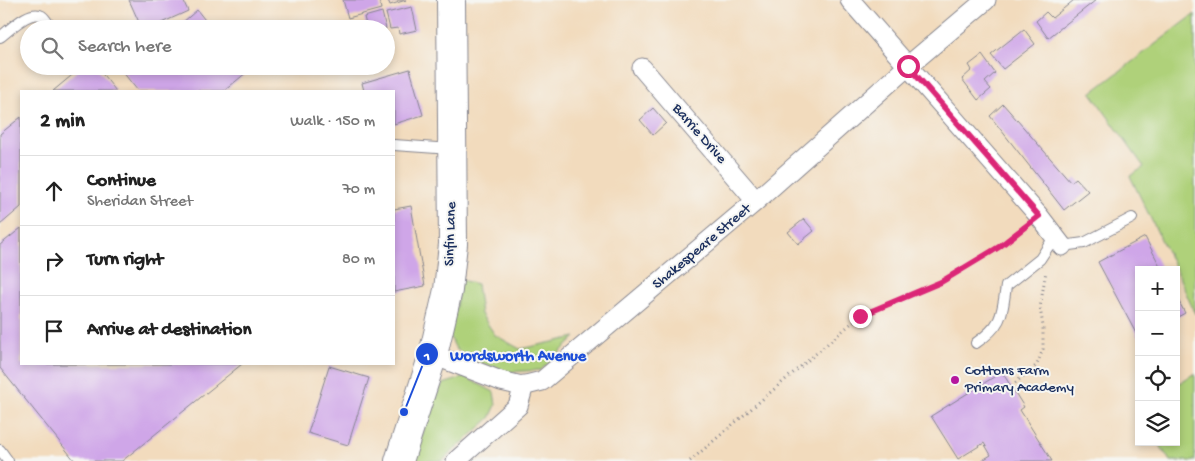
<!DOCTYPE html>
<html lang="en">
<head>
<meta charset="utf-8">
<style>
  :root { --surface:#fff; --page:#f6f6f6; --text:#222; --muted:#767676; --line:#e0e0e0 }
  body { margin:0; font-family:"Gochi Hand",sans-serif; background:var(--page); color:var(--text) }
  .controls { position:absolute; right:15px; bottom:15px; display:grid; overflow:hidden; border-radius:0px; box-shadow:0 2px 8px #0003 }
  .controls button { width:45px; height:45px; display:grid; place-items:center; padding:0; border:0; border-bottom:1px solid var(--line); background:var(--surface); color:var(--text); font:25px sans-serif }
  .stop { position:absolute; width:15px; height:15px; margin:-11px; border:4px solid #db2777; border-radius:50%; background:#fff }
  .stop.end { background:#db2777; border-color:#fff; box-shadow:0 1px 5px #0008 }
  .list { margin:0; padding:0; list-style:none }
  h2 { display:flex; justify-content:space-between; align-items:center; height:65px; margin:0; padding:0 20px; font-size:21px }
  h2 small { font-size:16px; font-weight:400; color:var(--muted) }
  .list li { display:grid; grid-template-columns:32px 1fr auto; gap:15px; align-items:center; box-sizing:border-box; height:70px; padding:0 20px; border-top:1px solid var(--line) }
  .list b { display:block; font-size:19px; white-space:nowrap }
  .list p { margin:0; font-size:16px; white-space:nowrap; color:var(--muted) }
  .list em { font-size:16px; font-style:normal; color:var(--muted) }
  .icon { flex:none; width:28px; height:28px; fill:none; stroke:currentColor; stroke-width:2; stroke-linecap:round; stroke-linejoin:round }
  .map { position:relative; flex:none; width:1195px; height:461px; overflow:hidden }
  .search { position:absolute; background:var(--surface); box-shadow:0 2px 8px #0003; left:20px; top:20px; width:375px; height:55px; display:flex; align-items:center; gap:12px; box-sizing:border-box; padding:0 18px; border-radius:28px; color:var(--muted); font-size:19px }
  .panel { position:absolute; background:var(--surface); box-shadow:0 2px 8px #0003; left:20px; top:90px; width:375px; height:275px; border-radius:0px }
  .map>svg:first-child { display:block }
</style>
</head>
<body>
<div class="map">
<svg width="1195" height="461" viewBox="0 0 1195 461">
  <rect width="100%" height="100%" fill="#f6f6f2"/>
  <filter id="ink" filterUnits="userSpaceOnUse"><feTurbulence type="fractalNoise" baseFrequency=".02" numOctaves="2"/><feDisplacementMap in="SourceGraphic" scale="10" xChannelSelector="R" yChannelSelector="G"/><feConvolveMatrix kernelMatrix="1 2 1 2 8 2 1 2 1" color-interpolation-filters="sRGB"/></filter>
  <filter id="wash" filterUnits="userSpaceOnUse"><feTurbulence type="fractalNoise" baseFrequency=".0096" numOctaves="4" result="noise"/><feDisplacementMap in="SourceGraphic" scale="20" xChannelSelector="R" yChannelSelector="G"/><feGaussianBlur stdDeviation="1.12" result="paint"/><feColorMatrix in="noise" values="0 0 0 0 0 0 0 0 0 0 0 0 0 0 0 0 0 1.4 0 .05"/><feComposite in="paint" operator="in"/></filter>
  <g filter="url(#wash)">
    <rect width="100%" height="100%" fill="#f2dbbd"/>
    <path fill="#afd17a" stroke="#65806c" d="M1195,14V314L1176,270L1130,176L1144,167L1091,93Z
      M461,280L477,284L481,314L495,335L520,349L576,337L541,370L508,372L475,361L456,349L450,337Z
      M1195,373V461H1170L1158,442H1176V385Z
      M465,377L494,392L496,405L490,418L442,461H414L434,398L443,384Z"/>
    <g id="blocks">
      <path fill="#cfa6e8" d="M129,0H183L188,11L148,29H142Z
        M343,0H379L381,9L348,18Z
        M388,0H406L390,5Z
        M1074,0H1096L1048,38L1036,21L1046,12L1052,18Z
        M412,7L417,30L399,34L398,28L390,29L386,13Z
        M197,10L212,29H175Z
        M382,12L386,29H351L366,25L364,17Z
        M1024,29L1035,44L1003,69L991,55Z
        M982,55L995,73L985,82L991,89L978,100L962,79L972,70L969,65Z
        M83,66H96L116,91H53Z
        M128,66H242L247,72L224,91H138L122,71Z
        M410,69L423,115L394,124V91H364L362,83Z
        M1003,104L1071,182L1076,178L1088,191L1064,210L990,116Z
        M653,108L666,123L653,135L640,120Z
        M21,117V207L0,225V134Z
        M411,206L425,286L394,292V209Z
        M804,219L814,231L798,244L788,232Z
        M21,228V364H242L122,461H75L0,368V245Z
        M1145,237L1160,266L1154,270H1139V339L1098,262Z
        M1176,296L1185,313L1176,318Z
        M329,366L369,378L348,445L308,433Z
        M1002,372L1024,407L1020,410L1052,461H981L991,455L984,443L958,459L931,416Z"/>
    </g>
  </g>
  <g filter="url(#ink)">
    <use href="#blocks" fill-opacity="0" stroke="#86858e" stroke-width="1"/>
    <g fill="none" stroke-linecap="round" stroke-linejoin="round">
      <g stroke="#86858e" stroke-width="12">
        <path id="lane" d="M0,37C10,30 29,9 42,16C46,19 49,25 52,29
          M394,145L451,149
          M1062,246L1084,243L1132,218
          M976,343C1002,325 1002,316 1006,286L1040,259L1055,236
          M0,450L8,461"/>
      </g>
      <g stroke="#86858e" stroke-width="21">
        <path id="street" d="M850,0L1039,216L1062,246
          M642,68L756,201
          M433,355L501,381L522,386L542,381L756,201L908,66L986,0
          M456,461L518,406L524,385"/>
      </g>
      <g stroke="#86858e" stroke-width="30">
        <path id="secondary" d="M399,461L433,355L448,290L453,244L451,0"/>
      </g>
      <path stroke="#86858e" stroke-width="3" stroke-dasharray="1 4" stroke-linecap="butt" d="M1015,383L1037,365L1043,349V326L1040,308L1046,271
        M690,461L860,316L941,282L999,247L1024,227"/>
      <use href="#lane" stroke="#fff" stroke-width="10"/>
      <use href="#street" stroke="#fff" stroke-width="19"/>
      <use href="#secondary" stroke="#fff" stroke-width="28"/>
    </g>
  </g>
  <g fill="none" stroke-linecap="round" stroke-linejoin="round" filter="url(#ink)">
    <path stroke="#db2777" stroke-width="6" d="M860,316L941,282L999,247L1039,216L908,66"/>
  </g>
  <circle fill="#b5179e" stroke="#f6f6f2" stroke-width="2" cx="955" cy="380" r="5"/>
  <g text-anchor="middle" dominant-baseline="central" stroke-width="4" stroke-linejoin="round" paint-order="stroke">
    <g font-size="15" fill="#1b2f5e" stroke="#f6f6f2">
      <text transform="translate(699 134) rotate(49)">Barrie Drive</text>
      <text transform="translate(451 234) rotate(-88)">Sinfin Lane</text>
      <text transform="translate(702 247) rotate(-40)">Shakespeare Street</text>
    </g>
    <g font-size="15" fill="#1b2f5e" stroke="#f6f6f2" text-anchor="start">
      <text x="965" y="371">Cottons Farm<tspan x="965" dy="17">Primary Academy</tspan></text>
    </g>
  </g>
  <path fill="none" stroke="#1d4ed8" stroke-width="2" d="M404 412L427 354"/>
  <g fill="#1d4ed8" stroke="#f6f6f2" stroke-width="2">
    <circle cx="404" cy="412" r="5"/>
    <circle cx="427" cy="354" r="12"/>
  </g>
  <g font-size="15" text-anchor="middle" font-weight="bold" fill="#fff">
    <text x="427" y="360">1</text>
  </g>
  <g font-size="16" text-anchor="middle" font-weight="bold" fill="#1d4ed8" stroke="#f6f6f2" stroke-width="4" stroke-linejoin="round" paint-order="stroke">
    <text x="518" y="360">Wordsworth Avenue</text>
  </g>
</svg>
<div class="controls">
<button>+</button>
<button>−</button>
<button><svg class="icon" aria-label="locate" viewBox="0 0 24 24"><circle cx="12" cy="12" r="6"/><path d="M12 2v4M12 18v4M2 12h4M18 12h4"/></svg></button>
<button><svg class="icon" aria-label="layers" viewBox="0 0 24 24"><path d="M12 4l9 5-9 5-9-5zM3 14l9 5 9-5"/></svg></button>
</div>
<div class="stop" style="left:908px;top:66px"></div>
<div class="stop end" style="left:860px;top:316px"></div>
<div class="search"><svg class="icon" aria-label="search" viewBox="0 0 24 24"><circle cx="10" cy="10" r="6"/><path d="M15 15l6 6"/></svg>Search here</div>
<section class="panel">
<h2>2 min<small>Walk · 150 m</small></h2>
<ul class="list">
<li><svg class="icon" aria-label="ahead" viewBox="0 0 24 24"><path d="M12 20V5M6 11l6-6 6 6"/></svg><div><b>Continue</b><p>Sheridan Street</p></div><em>70 m</em></li>
<li><svg class="icon" aria-label="right" viewBox="0 0 24 24"><path d="M7 20v-9h11M14 6l5 5-5 5"/></svg><div><b>Turn right</b></div><em>80 m</em></li>
<li><svg class="icon" aria-label="arrive" viewBox="0 0 24 24"><path d="M6 21V4h12l-3 4 3 4H6"/></svg><div><b>Arrive at destination</b></div></li>
</ul>
</section>
</div>
</body>
</html>
